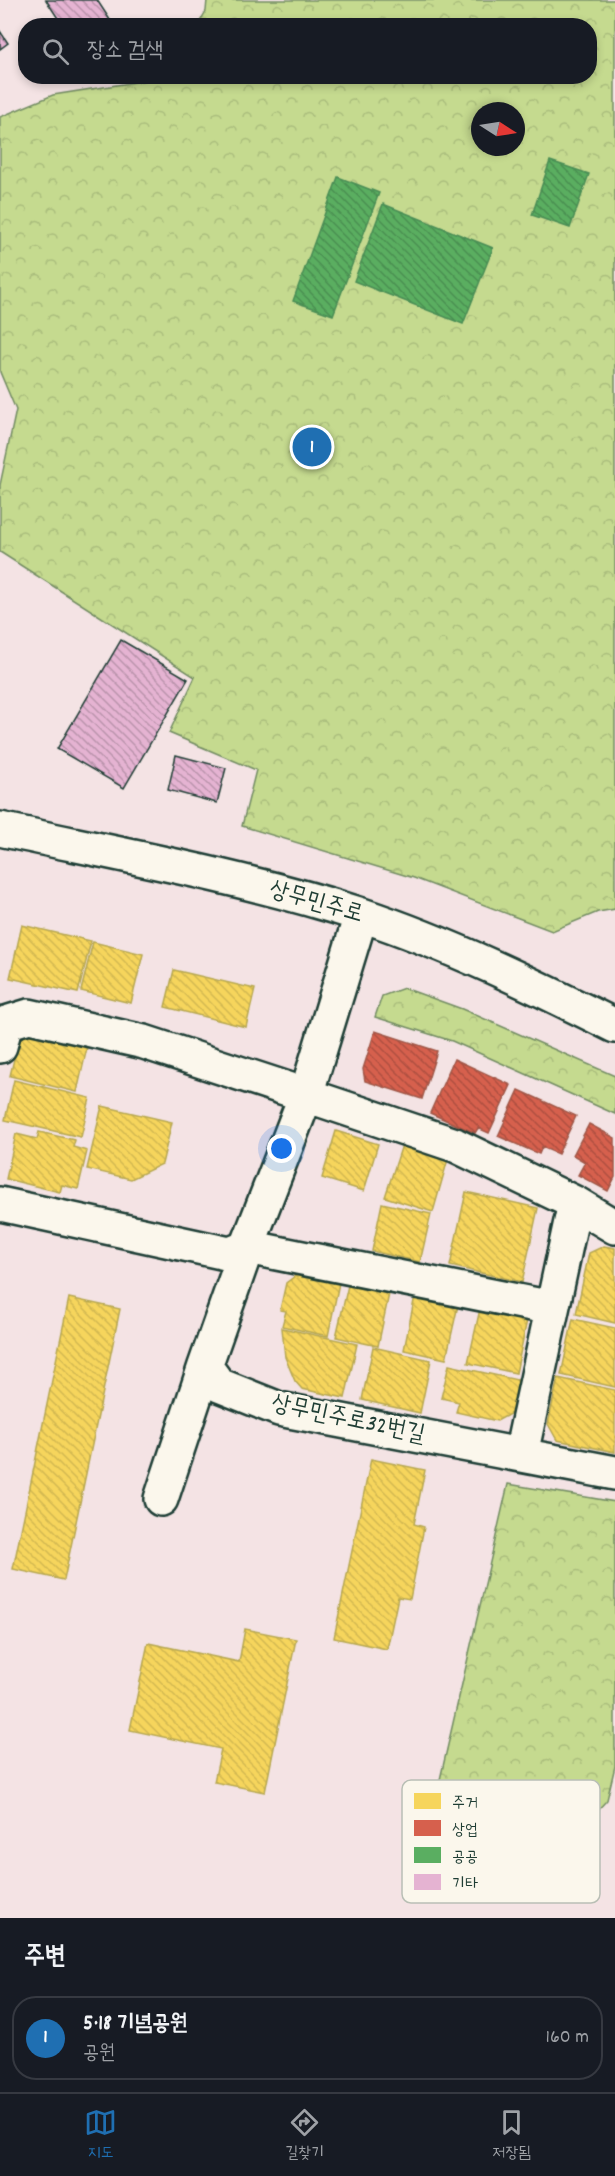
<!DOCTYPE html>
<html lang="ko">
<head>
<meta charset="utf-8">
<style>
  :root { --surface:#171b24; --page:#20242c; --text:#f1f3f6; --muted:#9ea1a6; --line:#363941; --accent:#1f6fb2 }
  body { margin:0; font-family:Dekko,"Poor Story",sans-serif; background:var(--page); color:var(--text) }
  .compass { position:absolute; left:471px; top:102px; width:54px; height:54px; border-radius:50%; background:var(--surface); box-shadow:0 3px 9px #0003; rotate:102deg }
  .you { position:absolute; left:282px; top:1149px; width:21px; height:21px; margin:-15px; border:4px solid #fff; border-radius:50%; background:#1a73e8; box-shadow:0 0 0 9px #1a73e833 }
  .badge { display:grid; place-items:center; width:39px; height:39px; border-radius:50%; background:var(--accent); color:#fff; font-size:20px; font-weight:700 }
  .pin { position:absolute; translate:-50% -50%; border:3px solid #fff; box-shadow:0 2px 6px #0006 }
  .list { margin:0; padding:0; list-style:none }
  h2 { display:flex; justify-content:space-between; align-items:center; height:78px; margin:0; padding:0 24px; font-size:26px }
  h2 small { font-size:20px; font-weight:400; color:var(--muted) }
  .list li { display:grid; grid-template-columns:39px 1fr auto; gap:18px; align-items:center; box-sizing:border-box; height:84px; margin:0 12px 12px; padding:0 12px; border:2px solid var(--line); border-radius:24px }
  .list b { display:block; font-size:22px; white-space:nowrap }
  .list p { margin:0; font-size:20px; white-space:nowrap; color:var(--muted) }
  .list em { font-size:20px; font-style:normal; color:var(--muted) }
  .icon { flex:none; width:33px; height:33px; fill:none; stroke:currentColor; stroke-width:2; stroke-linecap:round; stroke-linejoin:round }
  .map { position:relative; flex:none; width:615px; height:1918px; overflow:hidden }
  .search { position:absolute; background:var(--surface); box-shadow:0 3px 9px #0003; left:18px; right:18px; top:18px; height:66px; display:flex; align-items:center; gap:15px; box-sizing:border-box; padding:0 21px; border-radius:24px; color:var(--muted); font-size:22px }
  .sheet { height:174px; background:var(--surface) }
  nav { display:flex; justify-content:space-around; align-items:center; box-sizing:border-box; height:84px; border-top:2px solid var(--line); background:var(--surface); font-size:16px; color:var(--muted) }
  nav a { display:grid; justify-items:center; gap:3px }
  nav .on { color:var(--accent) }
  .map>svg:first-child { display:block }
</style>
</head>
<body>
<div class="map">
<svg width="615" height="1918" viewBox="0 0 615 1918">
  <defs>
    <pattern id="forest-crowns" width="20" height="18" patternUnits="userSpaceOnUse" patternTransform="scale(1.5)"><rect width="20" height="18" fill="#c5da8f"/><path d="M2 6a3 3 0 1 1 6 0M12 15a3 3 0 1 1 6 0" fill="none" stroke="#a9bc7c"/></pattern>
    <pattern id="homes-back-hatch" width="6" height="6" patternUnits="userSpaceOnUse" patternTransform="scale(1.5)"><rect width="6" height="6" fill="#f6d55c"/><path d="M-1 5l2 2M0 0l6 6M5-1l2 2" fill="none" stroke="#d2b851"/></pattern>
    <pattern id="shops-back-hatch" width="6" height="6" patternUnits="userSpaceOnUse" patternTransform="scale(1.5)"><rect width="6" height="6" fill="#d6604d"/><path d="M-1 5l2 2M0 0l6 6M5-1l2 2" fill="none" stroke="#ad5041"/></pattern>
    <pattern id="public-back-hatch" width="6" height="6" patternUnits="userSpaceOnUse" patternTransform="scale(1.5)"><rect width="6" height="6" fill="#5aae61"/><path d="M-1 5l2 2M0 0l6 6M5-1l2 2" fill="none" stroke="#4a8f51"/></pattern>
    <pattern id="building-back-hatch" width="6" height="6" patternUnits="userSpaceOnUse" patternTransform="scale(1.5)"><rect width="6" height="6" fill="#e5b3d2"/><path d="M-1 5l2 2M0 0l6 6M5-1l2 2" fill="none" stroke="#b993ab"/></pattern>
  </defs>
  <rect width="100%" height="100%" fill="#f4e3e4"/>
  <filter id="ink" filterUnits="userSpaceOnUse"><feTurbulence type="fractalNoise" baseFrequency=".0167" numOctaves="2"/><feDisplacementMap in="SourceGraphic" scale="12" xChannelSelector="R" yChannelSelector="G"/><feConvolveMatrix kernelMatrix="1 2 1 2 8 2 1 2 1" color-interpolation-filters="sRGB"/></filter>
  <g filter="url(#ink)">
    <path fill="url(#forest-crowns)" stroke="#728c62" stroke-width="1.5" fill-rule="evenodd" d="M207,0H615V909L598,912L552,931L414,878L242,826L256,770L169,733L195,677L0,552V485L16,410L0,372V117L53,95L168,77L590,76V26L198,25L206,11ZM480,111H516V147H480Z
      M404,988L462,1009L615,1076V1114L452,1041L375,1017L382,996Z
      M508,1484L615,1502V1766L607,1800L595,1813L439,1784Z"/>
    <path fill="url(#homes-back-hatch)" stroke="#b6a750" stroke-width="1.5" d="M22,925L91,941L78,993L10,978Z
      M93,942L143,954L131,1003L81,991Z
      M174,970L255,989L246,1027L165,1007Z
      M34,1030L88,1043L77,1092L10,1076L19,1038Z
      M14,1080L90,1098L81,1137L5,1120Z
      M102,1106L172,1122L162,1164L131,1179L87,1169Z
      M336,1131L378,1144L364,1191L322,1178Z
      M39,1132L75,1140L73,1147L87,1151L78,1189L62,1185L60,1192L6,1179L16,1134L37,1139Z
      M402,1145L448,1159L433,1212L385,1197Z
      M466,1192L538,1208L522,1282L450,1266Z
      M382,1203L431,1214L420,1262L372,1251Z
      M604,1246L615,1248V1323L576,1314L589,1253Z
      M303,1270L340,1278L328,1336L282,1326L286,1311L280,1310L286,1283Z
      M349,1281L390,1289L378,1346L336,1337Z
      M415,1296L458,1305L446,1359L404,1350Z
      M69,1298L120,1309L64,1580L13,1569Z
      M480,1309L527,1320L516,1373L468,1363Z
      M573,1319L615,1328V1387L561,1375Z
      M282,1328L357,1344L345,1398L302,1389L295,1381L285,1357Z
      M373,1347L431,1360L420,1413L362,1400Z
      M449,1365L522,1381L515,1411L497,1421L456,1412L459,1402L441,1398Z
      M558,1378L615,1390V1452L557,1440L548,1424Z
      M371,1459L425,1470L414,1524L424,1527L410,1599L398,1597L387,1649L334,1638Z
      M245,1629L296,1639L265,1792L214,1782L221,1749L130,1730L148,1643L239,1662Z"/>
    <path fill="url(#shops-back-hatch)" stroke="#9f5646" stroke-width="1.5" d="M375,1031L437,1051L422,1099L365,1081L363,1069Z
      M454,1059L511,1085L489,1133L478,1128L475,1133L430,1113Z
      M519,1090L576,1116L558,1154L542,1147L539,1154L498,1136Z
      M589,1124L615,1138V1177L608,1191L578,1175L585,1162L573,1155Z"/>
    <path fill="url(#public-back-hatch)" stroke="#488c54" stroke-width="1.5" d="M550,161L589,174L570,228L532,215Z
      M338,177L379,193L333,315L293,301Z
      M383,204L493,248L463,324L354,281Z"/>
    <path fill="url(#building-back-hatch)" stroke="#1f3d34" stroke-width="1.5" d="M46,0H97L114,26H63Z
      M0,31L8,43L0,49Z
      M121,640L188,679L124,788L57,749Z
      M176,755L226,768L217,803L168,790Z"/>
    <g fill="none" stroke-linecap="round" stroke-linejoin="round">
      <g stroke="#1f3d34" stroke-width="38">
        <path id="minor" d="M0,829C121,855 244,877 362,915C449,944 533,985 615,1026
          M361,915L306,1095L247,1247L205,1366L219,1385L279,1409L615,1473
          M0,1046L6,1023L29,1016L144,1042L306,1095L455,1145L575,1203L615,1227
          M0,1204L230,1254L247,1247L552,1308
          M521,1454L575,1203
          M161,1499L205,1366"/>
      </g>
      <use href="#minor" stroke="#fbf7ec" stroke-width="33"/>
    </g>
  </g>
  <g text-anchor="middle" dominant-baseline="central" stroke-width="6" stroke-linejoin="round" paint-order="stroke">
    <g font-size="24" fill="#1f3d34" stroke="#fbf7ec">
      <text transform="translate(316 903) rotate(16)">상무민주로</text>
      <text transform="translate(348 1420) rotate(12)">상무민주로32번길</text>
    </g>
  </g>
  <rect x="402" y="1780" width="198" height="123" rx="9" fill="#fbf7ec" stroke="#b9bfb5" stroke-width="1.5"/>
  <rect x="414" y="1793" width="27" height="16" fill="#f6d55c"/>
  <rect x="414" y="1820" width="27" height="16" fill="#d6604d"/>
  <rect x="414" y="1847" width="27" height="16" fill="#5aae61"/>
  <rect x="414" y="1874" width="27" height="16" fill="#e5b3d2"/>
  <g font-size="16" fill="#1f3d34">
    <text x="452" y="1807">주거</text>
    <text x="452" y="1834">상업</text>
    <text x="452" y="1861">공공</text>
    <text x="452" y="1888">기타</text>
  </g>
</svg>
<svg class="compass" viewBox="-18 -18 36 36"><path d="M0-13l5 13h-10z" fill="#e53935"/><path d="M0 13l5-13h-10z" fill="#9ea1a6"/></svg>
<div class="you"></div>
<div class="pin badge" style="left:312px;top:447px">1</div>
<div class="search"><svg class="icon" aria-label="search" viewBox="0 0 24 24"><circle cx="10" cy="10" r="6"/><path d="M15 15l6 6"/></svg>장소 검색</div>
</div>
<section class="sheet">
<h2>주변<small></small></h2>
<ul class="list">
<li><span class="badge">1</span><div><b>5·18 기념공원</b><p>공원</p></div><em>160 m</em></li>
</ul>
</section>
<nav>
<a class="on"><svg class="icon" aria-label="map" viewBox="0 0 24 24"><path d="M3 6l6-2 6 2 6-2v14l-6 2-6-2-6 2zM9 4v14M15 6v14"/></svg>지도</a>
<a><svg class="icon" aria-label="directions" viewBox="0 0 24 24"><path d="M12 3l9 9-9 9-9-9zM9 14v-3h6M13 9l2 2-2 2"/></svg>길찾기</a>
<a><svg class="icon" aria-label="saved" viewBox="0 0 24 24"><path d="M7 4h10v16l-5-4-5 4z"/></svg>저장됨</a>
</nav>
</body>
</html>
